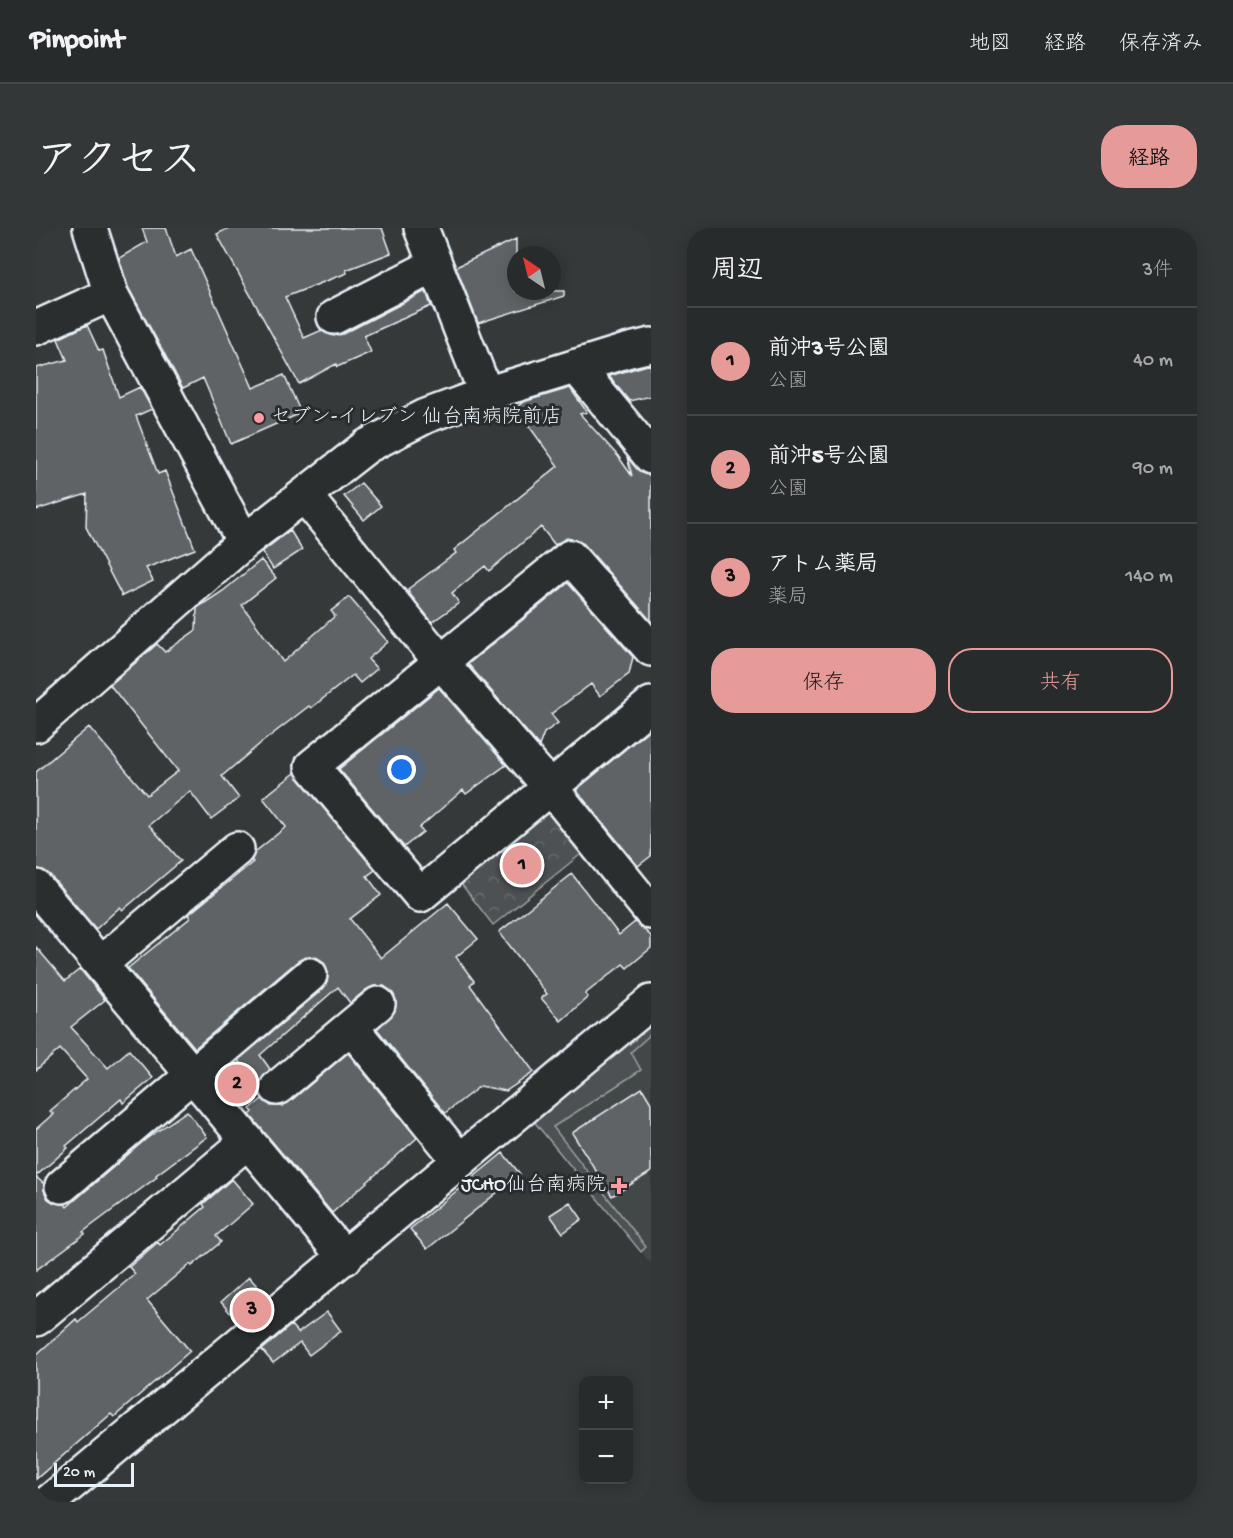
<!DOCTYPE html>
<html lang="ja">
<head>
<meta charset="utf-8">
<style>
  :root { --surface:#282b2c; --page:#343738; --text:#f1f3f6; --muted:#a5a7a9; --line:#444748; --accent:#e69b98 }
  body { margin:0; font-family:"Gochi Hand","Klee One",sans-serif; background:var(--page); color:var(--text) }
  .controls { position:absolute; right:18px; bottom:18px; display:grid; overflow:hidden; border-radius:12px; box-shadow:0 3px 15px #0003 }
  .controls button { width:54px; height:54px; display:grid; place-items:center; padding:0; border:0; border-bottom:2px solid var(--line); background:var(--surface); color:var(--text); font:30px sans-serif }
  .compass { position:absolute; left:471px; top:18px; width:54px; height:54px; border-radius:50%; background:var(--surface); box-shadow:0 3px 15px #0003; rotate:325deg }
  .scale { position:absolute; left:18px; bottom:15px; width:80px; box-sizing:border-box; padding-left:6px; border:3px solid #e8f1f8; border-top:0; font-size:16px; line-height:21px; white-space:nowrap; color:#e8f1f8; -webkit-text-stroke:4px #2a2d2e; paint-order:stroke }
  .you { position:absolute; left:366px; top:542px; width:21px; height:21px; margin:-15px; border:4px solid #fff; border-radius:50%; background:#1a73e8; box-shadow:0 0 0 9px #1a73e833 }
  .badge { display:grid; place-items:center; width:39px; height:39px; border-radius:50%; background:var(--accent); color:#111; font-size:20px; font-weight:700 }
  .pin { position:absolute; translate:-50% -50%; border:3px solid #fff; box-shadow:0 2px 6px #0006 }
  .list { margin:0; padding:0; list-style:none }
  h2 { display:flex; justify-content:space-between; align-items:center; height:78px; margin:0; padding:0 24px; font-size:26px }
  h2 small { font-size:20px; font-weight:400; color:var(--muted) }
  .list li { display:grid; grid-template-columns:39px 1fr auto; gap:18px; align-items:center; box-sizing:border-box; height:108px; padding:0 24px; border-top:2px solid var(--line) }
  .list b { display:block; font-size:22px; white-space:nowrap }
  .list p { margin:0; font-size:20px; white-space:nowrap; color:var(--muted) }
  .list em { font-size:20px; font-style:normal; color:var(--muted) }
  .actions { display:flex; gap:12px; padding:18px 24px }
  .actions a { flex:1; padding:14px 0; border:2px solid var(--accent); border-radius:24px; text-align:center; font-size:21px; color:var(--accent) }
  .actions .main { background:var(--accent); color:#111 }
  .map { position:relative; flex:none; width:615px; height:1274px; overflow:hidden; border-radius:24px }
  header { display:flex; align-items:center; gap:36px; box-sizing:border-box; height:84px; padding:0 30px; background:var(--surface); border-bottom:2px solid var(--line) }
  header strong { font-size:28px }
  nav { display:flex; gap:33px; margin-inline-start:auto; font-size:21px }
  .intro { display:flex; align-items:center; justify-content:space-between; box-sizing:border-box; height:144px; padding:0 36px }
  h1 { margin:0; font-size:42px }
  .button { padding:15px 27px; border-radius:24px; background:var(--accent); color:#111; font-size:21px; font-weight:700 }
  main { display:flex; gap:36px; padding:0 36px }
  aside { flex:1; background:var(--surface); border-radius:24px; box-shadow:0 3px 15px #0003 }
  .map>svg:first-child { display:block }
</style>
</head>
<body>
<header>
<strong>Pinpoint</strong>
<nav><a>地図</a><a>経路</a><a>保存済み</a></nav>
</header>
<div class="intro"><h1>アクセス</h1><a class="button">経路</a></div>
<main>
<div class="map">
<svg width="615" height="1274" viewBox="0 0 615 1274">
  <defs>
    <pattern id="forest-crowns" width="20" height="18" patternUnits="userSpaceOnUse" patternTransform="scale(1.5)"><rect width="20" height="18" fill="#4d5152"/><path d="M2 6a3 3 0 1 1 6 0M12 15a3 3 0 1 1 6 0" fill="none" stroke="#676a6c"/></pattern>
  </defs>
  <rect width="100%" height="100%" fill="#35393a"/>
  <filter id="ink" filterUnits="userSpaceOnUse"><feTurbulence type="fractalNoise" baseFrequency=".0167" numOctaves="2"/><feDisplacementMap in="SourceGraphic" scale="12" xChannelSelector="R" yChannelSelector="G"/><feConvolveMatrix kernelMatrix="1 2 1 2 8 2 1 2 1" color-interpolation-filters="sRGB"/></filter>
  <g filter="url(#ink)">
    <path fill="#424647" d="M615,795V1036L496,891Z"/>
    <path fill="#4d5152" stroke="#9aa1a5" stroke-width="1.5" d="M615,795V806L595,824L605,842L517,899L610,1019L605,1024L496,891Z"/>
    <path fill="url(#forest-crowns)" stroke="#9aa1a5" stroke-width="1.5" d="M516,585L550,622L457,697L423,653L499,590Z
      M197,832L227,864L205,885L176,849Z"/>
    <path fill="#5f6365" stroke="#e8f1f8" stroke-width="1.5" d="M106,0H130L140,29L155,21L217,160L248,147L265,185L195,216L167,150L147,160L92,59L83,30L111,14Z
      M193,0H346L355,25L310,42L311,45L249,69L268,110L286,102L297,108L307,106L390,63L395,78L328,108L335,124L301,139L300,136L263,156L181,6Z
      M480,11V63H528V68L442,95L420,39Z
      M51,97L63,123L67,122L83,169L104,159L116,181L100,188L122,246L129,243L159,321L110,340L117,353L86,368L50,299L51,266L0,282V140L31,132L22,111Z
      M615,136V168L593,173L573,148Z
      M534,160L551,184L544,186L582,228L596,248L591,229L601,241L608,246L615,247V393L548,316L541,312L531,310L519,317L505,299L453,343L449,338L416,365L423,375L396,394L373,365L372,361L420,325L418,322L522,238L480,180L487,174Z
      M325,255L345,278L328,292L308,268Z
      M254,302L266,322L237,341L226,324Z
      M225,332L240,350L206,377L247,434L299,388L295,383L313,369L352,414L332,431L341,441L324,455L317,447L275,480L273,478L225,515L186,548L203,570L175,591L154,563L113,597L145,633L87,682L84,679L60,701L14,647L7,642L0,641V544L53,499L111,567L142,543L74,457L121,416L129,424L160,402L161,380L187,363Z
      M532,355L597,429L593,446L564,468L555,456L515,486L522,495L508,505L503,518L432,436Z
      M403,460L470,537L430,566L427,562L383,600L387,604L368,619L303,541Z
      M615,500V628L602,638L540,562Z
      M259,545L339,642L331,648L345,667L314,691L345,730L412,675L442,711L420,729L438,753L434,757L498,844L470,863L444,858L409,885L341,801L359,783L360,772L356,764L348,758H338L330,762L314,775L302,759L224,827L234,841L224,853L223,860L202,832L287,761L291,754L292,744L288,734L280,729H271L262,733L159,820L92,740L154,690L152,687L217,634L215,632L219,624L250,599L227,570Z
      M536,646L583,707L599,694L615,708V720L591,740L587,736L549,766L552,769L525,793L505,770L511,766L463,704Z
      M0,719L29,753L44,741L69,772L35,799L72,840L93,822L117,850L87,875L85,871L30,918L32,920L0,948V901L17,886L14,883L51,851L24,821L0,842Z
      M312,825L381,910L296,985L214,887L217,884L214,881L226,871L235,878H245L252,875Z
      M606,860L615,875V944L576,968L536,905Z
      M151,883L171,909L120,947L121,949L47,1004L49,1006L0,1042V949L8,956V962L12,971L19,975L29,976L31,979L110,911Z
      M467,925L484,946L391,1021L374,1001Z
      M196,951L217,976L180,1008L185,1014L156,1038L154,1036L111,1072L154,1123L78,1189L75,1186L0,1251V1127L40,1091L42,1094L99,1046L93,1039L122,1014L124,1017L169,979L167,976Z
      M534,974L546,991L527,1005L514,987Z
      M213,1049L231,1069L201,1093L185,1074Z
      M291,1084L305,1103L273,1127L264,1115L237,1135L226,1122L255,1097L262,1105Z"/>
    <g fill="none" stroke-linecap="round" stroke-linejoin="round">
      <g stroke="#e8f1f8" stroke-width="38">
        <path id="minor" d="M54,0L75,66L208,314
          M385,0L450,166
          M298,89L399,37
          M0,100L75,66
          M540,138L615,229
          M268,267L405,434L276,538L384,667L615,476
          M615,421L534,329L405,434L514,559L615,684
          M0,497L208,314L331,218L390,188L450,166L590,123L615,117
          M0,659L309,1030
          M64,736L201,621
          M315,799L424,933
          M241,860L342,776
          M26,958L274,747
          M0,1091L212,913
          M13,1274L615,774"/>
      </g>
      <use href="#minor" stroke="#2a2d2e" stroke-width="33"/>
    </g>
  </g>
  <g fill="#ff9aa2" stroke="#2a2d2e" stroke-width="2">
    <circle cx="223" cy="190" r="6"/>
    <path d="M580 949h6v6h6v6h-6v6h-6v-6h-6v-6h6z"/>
  </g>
  <g text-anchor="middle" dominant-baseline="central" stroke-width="6" stroke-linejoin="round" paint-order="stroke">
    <g font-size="20" fill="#e8f1f8" stroke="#2a2d2e" text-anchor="start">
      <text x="235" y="190">セブン-イレブン 仙台南病院前店</text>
      <text x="570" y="958" text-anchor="end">JCHO仙台南病院</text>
    </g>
  </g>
</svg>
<div class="controls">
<button>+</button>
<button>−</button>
</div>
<svg class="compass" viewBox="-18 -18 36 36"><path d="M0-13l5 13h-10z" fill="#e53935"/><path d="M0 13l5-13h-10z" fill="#a5a7a9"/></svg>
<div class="scale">20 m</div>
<div class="you"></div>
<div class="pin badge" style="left:486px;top:637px">1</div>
<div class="pin badge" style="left:201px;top:856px">2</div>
<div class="pin badge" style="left:216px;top:1082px">3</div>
</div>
<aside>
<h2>周辺<small>3件</small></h2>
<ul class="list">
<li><span class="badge">1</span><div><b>前沖3号公園</b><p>公園</p></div><em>40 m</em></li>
<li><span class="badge">2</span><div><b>前沖5号公園</b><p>公園</p></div><em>90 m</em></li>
<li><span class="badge">3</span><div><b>アトム薬局</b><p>薬局</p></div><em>140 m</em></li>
</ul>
<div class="actions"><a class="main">保存</a><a>共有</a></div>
</aside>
</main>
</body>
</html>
